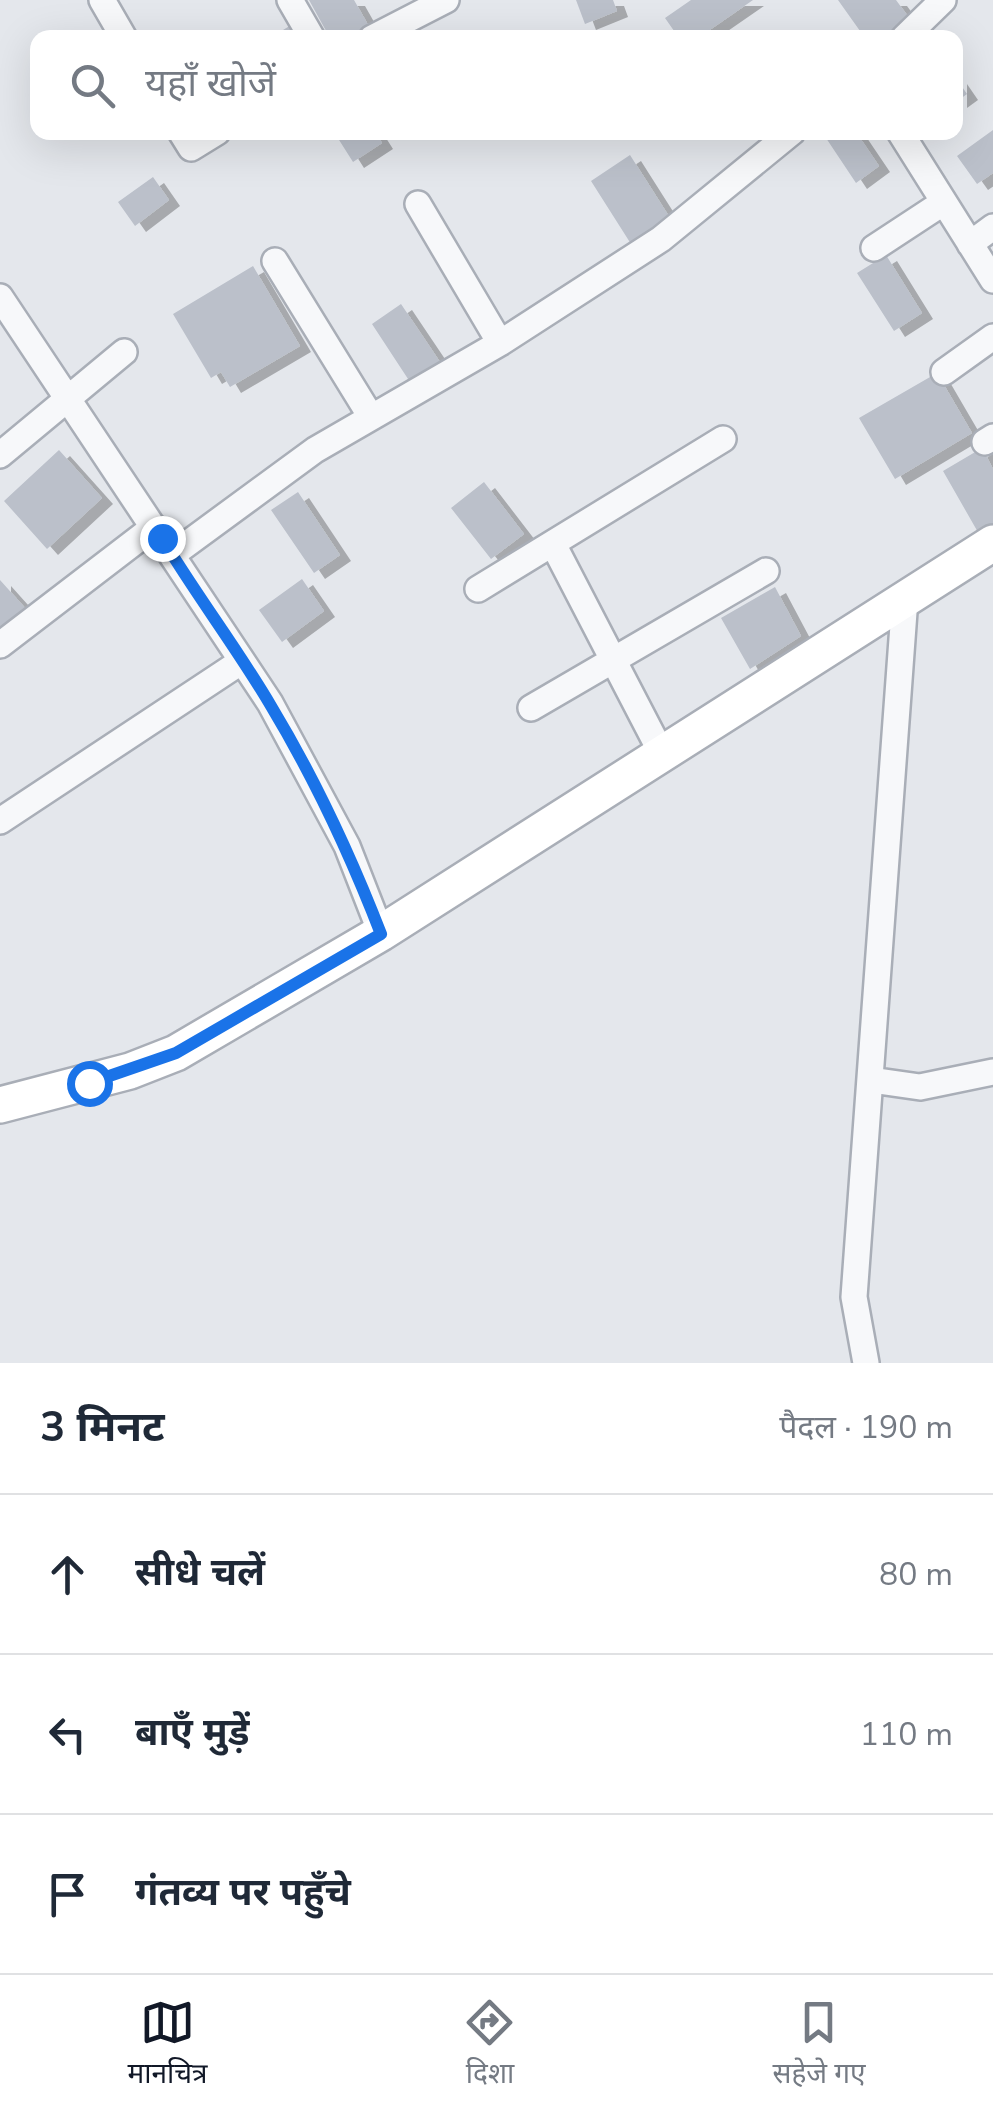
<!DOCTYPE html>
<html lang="hi">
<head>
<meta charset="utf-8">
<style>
  :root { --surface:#fff; --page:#f2f2f3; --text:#1f2937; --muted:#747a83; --line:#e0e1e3; --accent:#111827 }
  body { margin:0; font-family:"Nunito Sans","Noto Sans Devanagari",sans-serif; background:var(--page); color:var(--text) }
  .stop { position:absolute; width:30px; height:30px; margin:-22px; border:8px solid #1a73e8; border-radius:50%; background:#fff }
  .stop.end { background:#1a73e8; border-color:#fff; box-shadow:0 2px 10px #0008 }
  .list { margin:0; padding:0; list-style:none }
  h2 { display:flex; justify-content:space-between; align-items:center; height:130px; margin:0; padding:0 40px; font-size:42px }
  h2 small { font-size:32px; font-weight:400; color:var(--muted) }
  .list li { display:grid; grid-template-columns:65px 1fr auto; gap:30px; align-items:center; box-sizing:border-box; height:160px; padding:0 40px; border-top:2px solid var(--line) }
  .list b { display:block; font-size:38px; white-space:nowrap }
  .list em { font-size:32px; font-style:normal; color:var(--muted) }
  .icon { flex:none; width:55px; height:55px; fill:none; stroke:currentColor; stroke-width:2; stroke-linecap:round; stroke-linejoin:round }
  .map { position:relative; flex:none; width:993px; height:1363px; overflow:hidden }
  .search { position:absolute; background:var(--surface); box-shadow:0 10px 40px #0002; left:30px; right:30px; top:30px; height:110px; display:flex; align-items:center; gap:25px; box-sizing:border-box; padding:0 35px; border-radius:20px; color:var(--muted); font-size:38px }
  .sheet { height:610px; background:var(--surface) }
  nav { display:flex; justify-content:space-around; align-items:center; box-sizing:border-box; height:140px; border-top:2px solid var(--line); background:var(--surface); font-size:28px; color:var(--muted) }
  nav a { display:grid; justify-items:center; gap:5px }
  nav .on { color:var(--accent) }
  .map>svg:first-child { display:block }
</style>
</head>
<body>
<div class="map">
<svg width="993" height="1363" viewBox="0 0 993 1363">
  <defs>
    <filter id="shadow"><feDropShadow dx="11" dy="6" stdDeviation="0" flood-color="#0004"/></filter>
  </defs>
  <rect width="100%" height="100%" fill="#e4e7ec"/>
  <path fill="#bbc0ca" filter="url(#shadow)" d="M309,0H354L371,30L358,38H330Z
    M576,0H613L617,11L585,24Z
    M691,0H753L698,38H679L665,18Z
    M838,0H896L910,19L884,38H865Z
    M296,22L306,38H270Z
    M956,78L967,94L956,102Z
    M993,130V173L977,184L957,156Z
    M334,132H375L382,143L353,162Z
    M822,132H856L879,166L856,183Z
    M630,155L670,218L631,244L591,181Z
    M153,177L169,200L135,226L118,202Z
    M886,255L922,313L894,331L857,273Z
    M253,266L300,346L230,387L221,372L211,378L173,314Z
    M401,304L440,362L410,382L372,324Z
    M937,373L972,433L895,479L859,418Z
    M982,448L993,469V526L979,534L943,471Z
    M59,450L102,498L47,549L4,501Z
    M484,482L524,534L491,559L451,508Z
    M298,492L340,555L314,573L271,510Z
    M302,579L324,611L282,642L259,610Z
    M0,580L26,609L4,630L0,626Z
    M775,587L801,636L750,669L721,618Z"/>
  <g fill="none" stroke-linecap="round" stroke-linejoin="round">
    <g stroke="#a9aeb7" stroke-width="30">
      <path id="street" d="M102,0L124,38
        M290,0L312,38
        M372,38L446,0
        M904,38L943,0
        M181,132L191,148L217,132
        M900,132L993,280
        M418,204L500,343
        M970,244L993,227
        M874,248L944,202
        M275,261L371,417
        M0,297L270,703L347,846L381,933
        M944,372L993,337
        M985,442L993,437
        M0,455L124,352
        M553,544L662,754
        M172,555L315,450L500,343L661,239L792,132
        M478,589L723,439
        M0,645L154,527
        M531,708L766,571
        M0,821L242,661
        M871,1080L920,1087L993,1072
        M866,1363L854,1297L905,598"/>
    </g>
    <g stroke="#a9aeb7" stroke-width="40">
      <path id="secondary" d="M0,1105L130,1071L176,1053L381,933L993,543"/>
    </g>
    <use href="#street" stroke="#f7f8fa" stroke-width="25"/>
    <use href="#secondary" stroke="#fff" stroke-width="35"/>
  </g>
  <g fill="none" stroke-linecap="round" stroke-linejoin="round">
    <path stroke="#1a73e8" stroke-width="12" d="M89,1083L176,1053L381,934C350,854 315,779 271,706C237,648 196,595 162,538"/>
  </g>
</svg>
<div class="stop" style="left:89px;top:1083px"></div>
<div class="stop end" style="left:162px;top:538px"></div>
<div class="search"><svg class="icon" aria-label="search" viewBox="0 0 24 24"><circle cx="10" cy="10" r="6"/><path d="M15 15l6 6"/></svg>यहाँ खोजें</div>
</div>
<section class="sheet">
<h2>3 मिनट<small>पैदल · 190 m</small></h2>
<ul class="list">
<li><svg class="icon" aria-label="ahead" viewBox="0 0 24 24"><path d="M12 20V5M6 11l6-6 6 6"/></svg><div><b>सीधे चलें</b></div><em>80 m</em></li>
<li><svg class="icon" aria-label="left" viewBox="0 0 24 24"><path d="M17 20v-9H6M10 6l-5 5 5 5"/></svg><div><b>बाएँ मुड़ें</b></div><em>110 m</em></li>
<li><svg class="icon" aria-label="arrive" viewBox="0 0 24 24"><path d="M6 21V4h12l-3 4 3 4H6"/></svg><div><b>गंतव्य पर पहुँचे</b></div></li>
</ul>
</section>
<nav>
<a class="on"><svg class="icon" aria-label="map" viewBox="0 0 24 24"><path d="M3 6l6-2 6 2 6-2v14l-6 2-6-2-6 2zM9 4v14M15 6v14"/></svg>मानचित्र</a>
<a><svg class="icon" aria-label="directions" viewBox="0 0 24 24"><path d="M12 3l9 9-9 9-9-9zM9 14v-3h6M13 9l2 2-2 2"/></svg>दिशा</a>
<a><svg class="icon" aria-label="saved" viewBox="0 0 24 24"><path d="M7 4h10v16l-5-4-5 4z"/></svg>सहेजे गए</a>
</nav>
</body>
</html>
